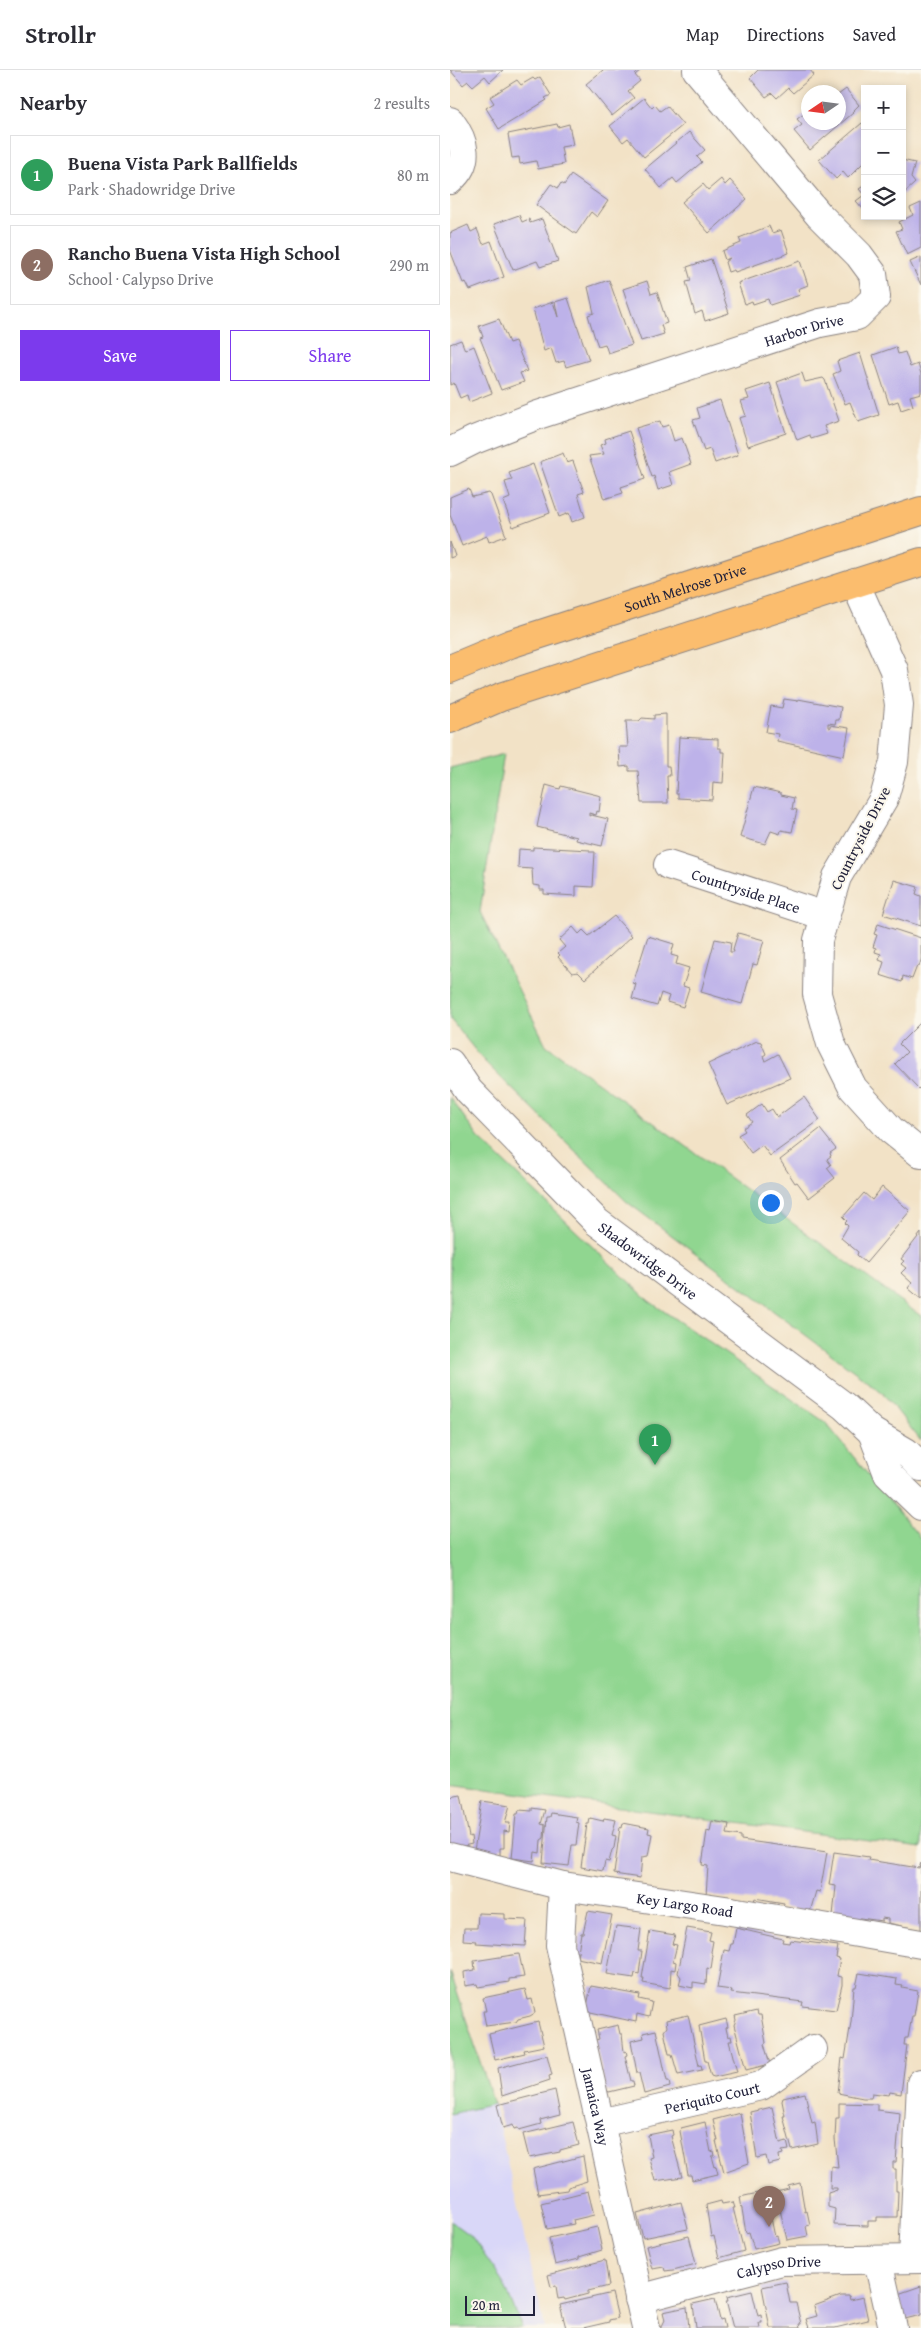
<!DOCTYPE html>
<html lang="en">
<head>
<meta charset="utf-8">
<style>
  :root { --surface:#fff; --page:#f7f7f7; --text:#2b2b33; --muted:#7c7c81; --line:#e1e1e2; --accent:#7c3aed }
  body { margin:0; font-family:"Gentium Book Plus",serif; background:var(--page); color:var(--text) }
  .controls { position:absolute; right:15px; top:15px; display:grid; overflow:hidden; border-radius:0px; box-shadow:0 2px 8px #0003 }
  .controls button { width:45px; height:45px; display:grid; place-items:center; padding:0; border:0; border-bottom:1px solid var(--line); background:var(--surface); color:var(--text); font:25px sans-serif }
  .compass { position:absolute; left:351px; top:15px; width:45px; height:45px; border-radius:50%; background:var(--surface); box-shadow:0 2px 8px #0003; rotate:257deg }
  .scale { position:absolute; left:15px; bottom:12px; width:70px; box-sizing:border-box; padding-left:5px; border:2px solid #22223b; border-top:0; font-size:14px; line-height:18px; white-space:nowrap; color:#22223b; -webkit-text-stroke:4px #fbf7ec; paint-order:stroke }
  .you { position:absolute; left:320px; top:1132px; width:18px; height:18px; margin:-12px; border:4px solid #fff; border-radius:50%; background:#1a73e8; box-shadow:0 0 0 8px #1a73e833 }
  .badge { display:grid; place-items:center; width:32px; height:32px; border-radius:50%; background:var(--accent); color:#fff; font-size:16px; font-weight:700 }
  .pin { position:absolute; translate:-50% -41px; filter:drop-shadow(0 1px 2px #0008) }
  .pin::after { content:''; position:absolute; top:26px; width:18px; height:15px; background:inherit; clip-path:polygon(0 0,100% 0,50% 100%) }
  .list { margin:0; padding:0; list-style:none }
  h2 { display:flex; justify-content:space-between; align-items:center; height:65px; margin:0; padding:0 20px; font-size:21px }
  h2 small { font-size:16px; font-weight:400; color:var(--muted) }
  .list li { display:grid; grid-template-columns:32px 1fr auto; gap:15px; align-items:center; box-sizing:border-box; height:80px; margin:0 10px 10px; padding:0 10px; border:1px solid var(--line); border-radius:0px }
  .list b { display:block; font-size:19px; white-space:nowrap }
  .list p { margin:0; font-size:16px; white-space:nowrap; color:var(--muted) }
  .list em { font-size:16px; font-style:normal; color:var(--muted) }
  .actions { display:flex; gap:10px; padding:15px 20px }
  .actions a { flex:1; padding:11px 0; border:1px solid var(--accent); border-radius:0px; text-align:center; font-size:18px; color:var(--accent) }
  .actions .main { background:var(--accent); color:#fff }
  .icon { flex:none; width:28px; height:28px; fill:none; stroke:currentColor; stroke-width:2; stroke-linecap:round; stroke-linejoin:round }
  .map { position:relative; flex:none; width:471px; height:2258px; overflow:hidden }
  header { display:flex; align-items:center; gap:30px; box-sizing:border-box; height:70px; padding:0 25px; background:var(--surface); border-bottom:1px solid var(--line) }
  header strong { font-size:24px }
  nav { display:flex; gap:28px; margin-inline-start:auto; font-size:18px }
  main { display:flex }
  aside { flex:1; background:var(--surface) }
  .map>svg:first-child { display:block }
</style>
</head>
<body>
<header>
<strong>Strollr</strong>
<nav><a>Map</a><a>Directions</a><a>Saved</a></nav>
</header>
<main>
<aside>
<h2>Nearby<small>2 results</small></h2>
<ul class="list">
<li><span class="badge" style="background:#2e9e5b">1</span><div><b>Buena Vista Park Ballfields</b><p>Park · Shadowridge Drive</p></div><em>80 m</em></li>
<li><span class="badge" style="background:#8d6e63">2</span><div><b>Rancho Buena Vista High School</b><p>School · Calypso Drive</p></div><em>290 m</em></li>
</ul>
<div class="actions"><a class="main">Save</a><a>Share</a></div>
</aside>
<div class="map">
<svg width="471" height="2258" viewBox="0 0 471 2258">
  <rect width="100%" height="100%" fill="#fbf7ec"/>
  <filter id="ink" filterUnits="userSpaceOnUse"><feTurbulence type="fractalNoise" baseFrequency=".02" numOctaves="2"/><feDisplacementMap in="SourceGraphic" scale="10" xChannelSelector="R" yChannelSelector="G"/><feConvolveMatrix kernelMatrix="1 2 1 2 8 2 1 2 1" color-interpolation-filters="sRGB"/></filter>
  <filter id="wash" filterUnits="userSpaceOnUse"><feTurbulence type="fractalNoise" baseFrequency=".0096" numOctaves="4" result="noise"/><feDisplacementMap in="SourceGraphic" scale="20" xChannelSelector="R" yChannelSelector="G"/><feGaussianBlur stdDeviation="1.12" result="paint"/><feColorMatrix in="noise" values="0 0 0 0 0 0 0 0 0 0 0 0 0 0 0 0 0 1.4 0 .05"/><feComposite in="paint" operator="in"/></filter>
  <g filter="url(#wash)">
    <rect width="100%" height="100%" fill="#f2e2c6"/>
    <path fill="#d9d7f8" d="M44,2034L95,2258H0V2044Z"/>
    <path fill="#90d690" stroke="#597c66" d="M54,684L30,842L96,975L471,1246V1371L432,1322L177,1132L34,991L0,949V698Z
      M0,1027L28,1067L199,1231L375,1352L471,1469V1778L0,1714Z
      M0,1901L44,2034L0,2044Z
      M0,2151L22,2167L53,2212L72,2258H0Z"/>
    <g id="blocks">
      <path fill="#bdb2e9" d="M0,0H53L40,12L35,6L23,16L18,11L13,15Z
        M153,0H191L185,5L190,11L178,21L184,28L162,46L136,14Z
        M308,0H360L364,5L343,23L338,18L327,28L322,23L316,27L300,8Z
        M90,7L101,25L95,28L97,30L49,59L36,38L44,33L40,27L67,10L71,15L83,8L85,10Z
        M396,19L409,35L402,42L403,43L360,80L344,61L352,55L347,49L358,41V52H388V25Z
        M194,28L202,38L205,35L210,41L217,36L233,55L194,87L178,68L173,72L160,56Z
        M412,53L415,57V91L398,108L393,102L386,109L369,90Z
        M107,54L108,57L119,54L123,75L111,77L114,94L88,99L86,91L70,94L69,87L62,88L58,64Z
        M239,62L255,80L247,87L252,92L227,113L223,108L211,118L195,99Z
        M452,90L465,93L461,108L465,113L452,125Z
        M121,105L158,131L147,147L141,142L126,164L86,135L101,114L108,118L111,113L114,115Z
        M271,109L275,115L280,110L297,129L259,163L232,132L253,114L258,120Z
        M415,115V141L406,131L414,125L409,119Z
        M471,133V178L457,185L446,161L452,159L449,152L463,145L460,138Z
        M69,145L72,152L79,149L80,153L92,149L108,191L90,197L87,191L63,200L44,154Z
        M18,155L21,162L27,159L33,174L41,171L54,207L20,220L16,212L13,213L0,180V163Z
        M319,156L322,163L331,160L339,183L285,202L284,200L278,202L275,192L280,188L275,190L272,181L291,173L289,168Z
        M471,187V215L460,192Z
        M261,189L279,243L255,251L252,241L245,244L236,212L241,211L237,197Z
        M350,191L358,215L348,219L350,225L320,235L318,229L303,234L302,231L295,234L288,213Z
        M159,210L182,275L158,283L155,274L148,276L144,265L138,245L144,243L138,217Z
        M197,211L201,224L207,222L217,253L211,255L214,264L191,271L173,219Z
        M118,228L139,290L116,297L114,291L106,293L101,278L94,281L83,239L103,232L108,247L105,232Z
        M49,249L59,273L65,271L77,301L70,303L74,312L51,320L30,268L33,267L29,256Z
        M11,270L15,280L24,276L42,323L19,332L17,325L10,328L4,313L0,315V274Z
        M446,277L448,284L455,282L460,297L468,294L471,304V323L460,326L463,336L451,340L448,331L439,334L423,285Z
        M410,283L429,345L408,352L400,332L395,334L383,304L390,301L387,291Z
        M352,303L355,312L373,308L375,310L389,351L374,356L377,364L361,369L360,365L347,370L327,312Z
        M320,313L336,363L298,376L289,348L296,346L291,331L299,329L296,321Z
        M270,330L288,385L265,393L260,379L254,381L243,350L250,348L247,338Z
        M210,351L212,357L219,355L224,371L232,368L241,394L219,402L223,415L208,420L204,406L202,407L186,358Z
        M179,361L195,409L171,417L173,423L154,429L139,386L154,384L150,375L156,373L155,369Z
        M113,383L117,393L123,391L134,422L128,424L135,447L122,452L119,443L109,447L90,392Z
        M83,394L100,443L63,457L53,431L60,428L55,412L62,410L59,403Z
        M19,419L22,427L39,423L41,425L56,466L39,472L37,466L12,476L0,445V427Z
        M0,472L5,486L0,488Z
        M334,629L348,631V629L391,637L389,650H386L385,654L378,653V657L380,658V655L399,658L394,686L327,671L328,664L316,662L321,636L332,638Z
        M216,644V696H219L220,706H217L218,733H191L188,701H179V696L170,697L169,677H178L176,651H189L192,648L204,649V645Z
        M229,667L268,669V678H271V682H275L273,713L263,712L262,730L228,728V724H226Z
        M96,715L110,719L111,716L151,726L149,742L147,741L146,745L139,743V746L141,745L158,749L152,776L126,770L127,767L87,757Z
        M304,717L331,723V725L344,728L342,739L347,740L342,762L331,760L330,764L321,761L315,774L290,767Z
        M83,777L140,780V782H145L143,817L126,816V826L94,824V820H90V816L83,815L82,799L68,798L69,779L83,780Z
        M444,810L468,817L466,824L471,826V856L433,844Z
        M164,846L182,866L135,909L128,902L122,903L108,887L110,885L108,883L115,877L109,870L123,857L129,864L133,860L139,866Z
        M428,854L471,868V890L469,897L467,896L462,909L453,906L452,912L430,905L434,892L429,890L431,884L425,882L426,878L423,877L427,865L424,864Z
        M288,863L314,870L307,895L303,894L292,934L251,922L265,869L281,872L280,882H284L283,879Z
        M198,866L224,874L221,885L228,887L226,894L239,898L233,916L239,918L233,937L217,932L219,926L211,923L207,936L182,929L186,914L183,913Z
        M471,952V1017L469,1019L445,994L457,982L449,974Z
        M307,971L311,972L316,984L313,986L315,991L328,984L340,1008L277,1035L258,994Z
        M354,1027L370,1050L320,1086L312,1075L301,1083L288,1065L295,1061L293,1058L302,1052L297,1045L312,1034L317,1042L322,1039L327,1047Z
        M370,1059L386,1079L380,1083L381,1086L377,1089L381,1095L377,1098L385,1108L359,1128L347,1112L345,1113L330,1090Z
        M432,1117L460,1141L416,1193L407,1185L408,1182L391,1168L398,1156L395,1153L397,1151L393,1147L414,1123L422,1130Z
        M471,1163V1229L458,1218L462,1213L451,1203L456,1198L451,1194L454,1191L451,1189Z
        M11,1725L19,1767L21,1766L22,1774L0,1779V1727Z
        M32,1731L60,1735L55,1753H60L59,1762L54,1761V1778H50V1787L24,1781Z
        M82,1738L95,1740L91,1754L95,1755L94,1768L91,1770L90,1783L85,1782L84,1791L62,1788L66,1744H68L69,1740L82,1741Z
        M101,1743L127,1747L126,1752L129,1753L126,1775H122L119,1796L93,1793L97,1747H100Z
        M140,1748L153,1751L154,1748L166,1750L162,1765L166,1766L164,1778L162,1780L159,1792L155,1791L153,1801L131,1797L137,1754H139Z
        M262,1751L279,1754L277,1764L291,1766V1770L377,1782L370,1822L366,1821L360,1842L333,1837L334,1833L305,1828L304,1831L256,1825L258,1796L252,1795L257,1761L260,1762Z
        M173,1753L199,1758L198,1763L202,1764L198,1786L192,1787L190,1808L164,1804L170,1757L172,1758Z
        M384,1782L419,1787L418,1790L469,1798L471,1793V1860L438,1853V1849L432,1848V1851L410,1848L409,1850L383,1846L386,1816L379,1815Z
        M138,1841L162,1845L152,1893L127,1888L131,1863H133Z
        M28,1843L55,1844V1849L77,1850L75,1876L26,1873L27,1871L13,1870L14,1858H27Z
        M166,1856L191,1859L188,1881H192L189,1904L185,1903L184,1908L157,1904Z
        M237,1858L261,1862L259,1870L263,1871L261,1882L263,1885L261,1899L257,1898L256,1914L243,1912V1918L229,1915L231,1907L228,1903Z
        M286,1858L333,1869L332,1872L339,1873L340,1870L388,1876L386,1888L390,1889L387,1906L392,1907V1915L386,1940L352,1936L353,1932L281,1923L282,1920L267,1918L274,1880L279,1881L281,1874H283Z
        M200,1861L225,1865L222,1874L227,1875L223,1891L226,1892L225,1900L221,1899L220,1918L193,1913L194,1908H192Z
        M69,1884L74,1907L59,1909V1912L28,1917L27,1914L15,1916L14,1902L25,1900L24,1891Z
        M409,1903L447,1909L446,1915L453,1916L452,1918L468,1921L464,1946H462L458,1968H455L454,1975H457L451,2024L440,2022L439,2025L422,2023L421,2028H413L388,2023L392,1988L395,1989L401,1952L404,1917H406Z
        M141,1916L190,1925L189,1929L202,1932L199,1947L187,1944L186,1952L136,1941Z
        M75,1919L78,1930L82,1929L85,1943L80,1946L68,1949L66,1952L36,1956L33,1941H36L33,1928Z
        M307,1941L308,1945H311L316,1973L314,1974L320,1994L296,2000L284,1955L286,1950L285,1946Z
        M238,1945L249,1996L251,1995L252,2000L228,2005L222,1984H219L214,1961L217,1957L216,1950Z
        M276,1949L278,1957L276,1958L278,1967L281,1966L282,1971H279L287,2002L264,2007L261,2006L257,1991H255L249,1956Z
        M88,1952L94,1976L74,1980L75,1983L45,1990L39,1964Z
        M168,1955L170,1964H172L174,1982L176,1981L177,1985L175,1986L181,2011H183L184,2016L159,2022L156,2020L145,1970L149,1969L147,1960Z
        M206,1960L217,2011H219L220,2017L194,2024L189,2003H187L181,1971L194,1968L193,1963Z
        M97,1985L102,2005L99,2006L100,2010L52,2026L48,1998Z
        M105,2020L110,2045L90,2050L91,2054L69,2060L68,2058L64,2059L63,2055L53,2058L47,2035Z
        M355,2023L362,2053L365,2052L368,2074L342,2080L333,2046H335L332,2031L333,2028Z
        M389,2033L427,2034V2040L450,2043L446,2092H443V2099H446V2121H448L447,2147H427V2151H418V2156L384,2155L385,2139L378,2137V2123L387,2120V2118H380L381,2096L388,2097L385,2069L386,2048H389Z
        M322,2037L330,2073L337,2071L339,2080L332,2081L333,2084L329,2085L330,2092L318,2095L316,2086L307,2088L300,2042Z
        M290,2043L299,2093L274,2102L266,2071H268L263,2050Z
        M123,2052L129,2075L110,2080V2082L79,2088L73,2064Z
        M255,2052L261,2082L264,2081L265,2086H262L265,2097L266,2096L268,2104L242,2110L241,2105H238L230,2061L231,2058Z
        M222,2060L223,2065L221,2066L232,2107L205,2111L199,2088L202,2087L198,2065Z
        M133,2086L137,2111L118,2117L117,2120L88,2124L83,2099Z
        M350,2113L355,2142L357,2141L360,2155L356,2156L358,2166L337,2170L326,2122L339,2119L338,2116Z
        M138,2121L144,2145L123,2150L124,2154L97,2159L91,2133Z
        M317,2121L319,2138H322L323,2142L320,2143L325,2167L327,2166L329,2173L304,2179L299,2162L296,2163L290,2127Z
        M271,2131L272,2134L283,2132L285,2138H283L294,2181L269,2188L264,2166L261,2167L256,2135Z
        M231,2132L238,2159L193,2168L187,2144Z
        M147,2157L152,2180L129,2187V2189L105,2195L99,2168Z
        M239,2166L246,2194L223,2200L215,2201L214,2197L202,2199L196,2176Z
        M155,2190L159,2216L138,2221V2224L115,2230L114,2228L108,2229L106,2216L101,2217L98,2205Z
        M336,2212L340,2233H346L351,2254H349L350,2258H320L312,2217Z
        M471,2216V2245L455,2249L448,2224Z
        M302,2221L308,2246L311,2245L312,2253H309L310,2258H283L276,2231H278L277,2227Z
        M162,2223L168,2248L159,2250V2252L133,2258H116L110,2235Z
        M391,2226H399L400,2230L413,2227L418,2250L385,2258H359L356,2249L367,2246L364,2236Z
        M265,2229L270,2250L273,2249L275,2258H246L243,2234Z
        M237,2237L239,2258H211L215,2250L213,2242Z"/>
    </g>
  </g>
  <g filter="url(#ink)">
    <use href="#blocks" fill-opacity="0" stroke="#8a8280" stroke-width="1"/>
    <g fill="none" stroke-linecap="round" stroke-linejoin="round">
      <g stroke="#8a8280" stroke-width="30">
        <g id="minor">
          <path d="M0,51C15,71 21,92 0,110"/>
          <path id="s1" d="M0,382L24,370L88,345L370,253L407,246L426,227L423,204L409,185L369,145L247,0"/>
          <path d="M405,513L444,600L449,635L444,692L434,728L387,807L368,870L367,924L381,974L403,1018L441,1060L471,1084"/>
          <path id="s2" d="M218,795L375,846"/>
          <path id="s3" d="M0,993L19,1021L147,1152L394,1336L422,1362L456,1382L471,1397"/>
          <path d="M422,1362L438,1404L471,1436"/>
          <path id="s4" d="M0,1787L113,1816L275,1840L471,1874"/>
          <path id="s5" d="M113,1816L110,1875L196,2258"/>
          <path id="s6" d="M150,2053L311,2016L363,1979"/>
          <path d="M463,2189L471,2013"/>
          <path d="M428,2191L443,2258"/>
          <path id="s7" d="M189,2229L332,2191L471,2189"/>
        </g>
      </g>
      <g stroke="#8a8280" stroke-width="30">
        <g id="major">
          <path id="s8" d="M0,599L60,574L471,441"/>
          <path d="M0,649L51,627L471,492"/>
        </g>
      </g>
      <use href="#minor" stroke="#fff" stroke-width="28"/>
      <use href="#major" stroke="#fbbd6e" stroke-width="28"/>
    </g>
  </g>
  <g text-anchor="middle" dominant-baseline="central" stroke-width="4" stroke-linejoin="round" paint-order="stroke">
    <g font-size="15" fill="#22223b" stroke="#fbf7ec">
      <text stroke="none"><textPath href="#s1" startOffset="375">Harbor Drive</textPath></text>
      <text stroke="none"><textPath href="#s8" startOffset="249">South Melrose Drive</textPath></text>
      <text transform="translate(410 768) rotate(-63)">Countryside Drive</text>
      <text stroke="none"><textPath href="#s2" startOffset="82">Countryside Place</textPath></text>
      <text stroke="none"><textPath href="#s3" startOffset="281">Shadowridge Drive</textPath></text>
      <text stroke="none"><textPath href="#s4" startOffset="240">Key Largo Road</textPath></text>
      <text stroke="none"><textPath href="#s6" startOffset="115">Periquito Court</textPath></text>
      <text stroke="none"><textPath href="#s5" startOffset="225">Jamaica Way</textPath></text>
      <text stroke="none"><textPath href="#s7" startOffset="144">Calypso Drive</textPath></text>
    </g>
  </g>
</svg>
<div class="controls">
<button>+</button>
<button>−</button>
<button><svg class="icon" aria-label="layers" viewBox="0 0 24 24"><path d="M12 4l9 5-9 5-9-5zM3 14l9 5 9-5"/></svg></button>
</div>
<svg class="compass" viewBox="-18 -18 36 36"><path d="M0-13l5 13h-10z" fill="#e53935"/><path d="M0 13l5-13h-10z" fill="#7c7c81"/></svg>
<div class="scale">20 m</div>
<div class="you"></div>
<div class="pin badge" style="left:205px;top:1395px;background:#2e9e5b">1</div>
<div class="pin badge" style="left:319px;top:2157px;background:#8d6e63">2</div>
</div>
</main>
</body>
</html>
